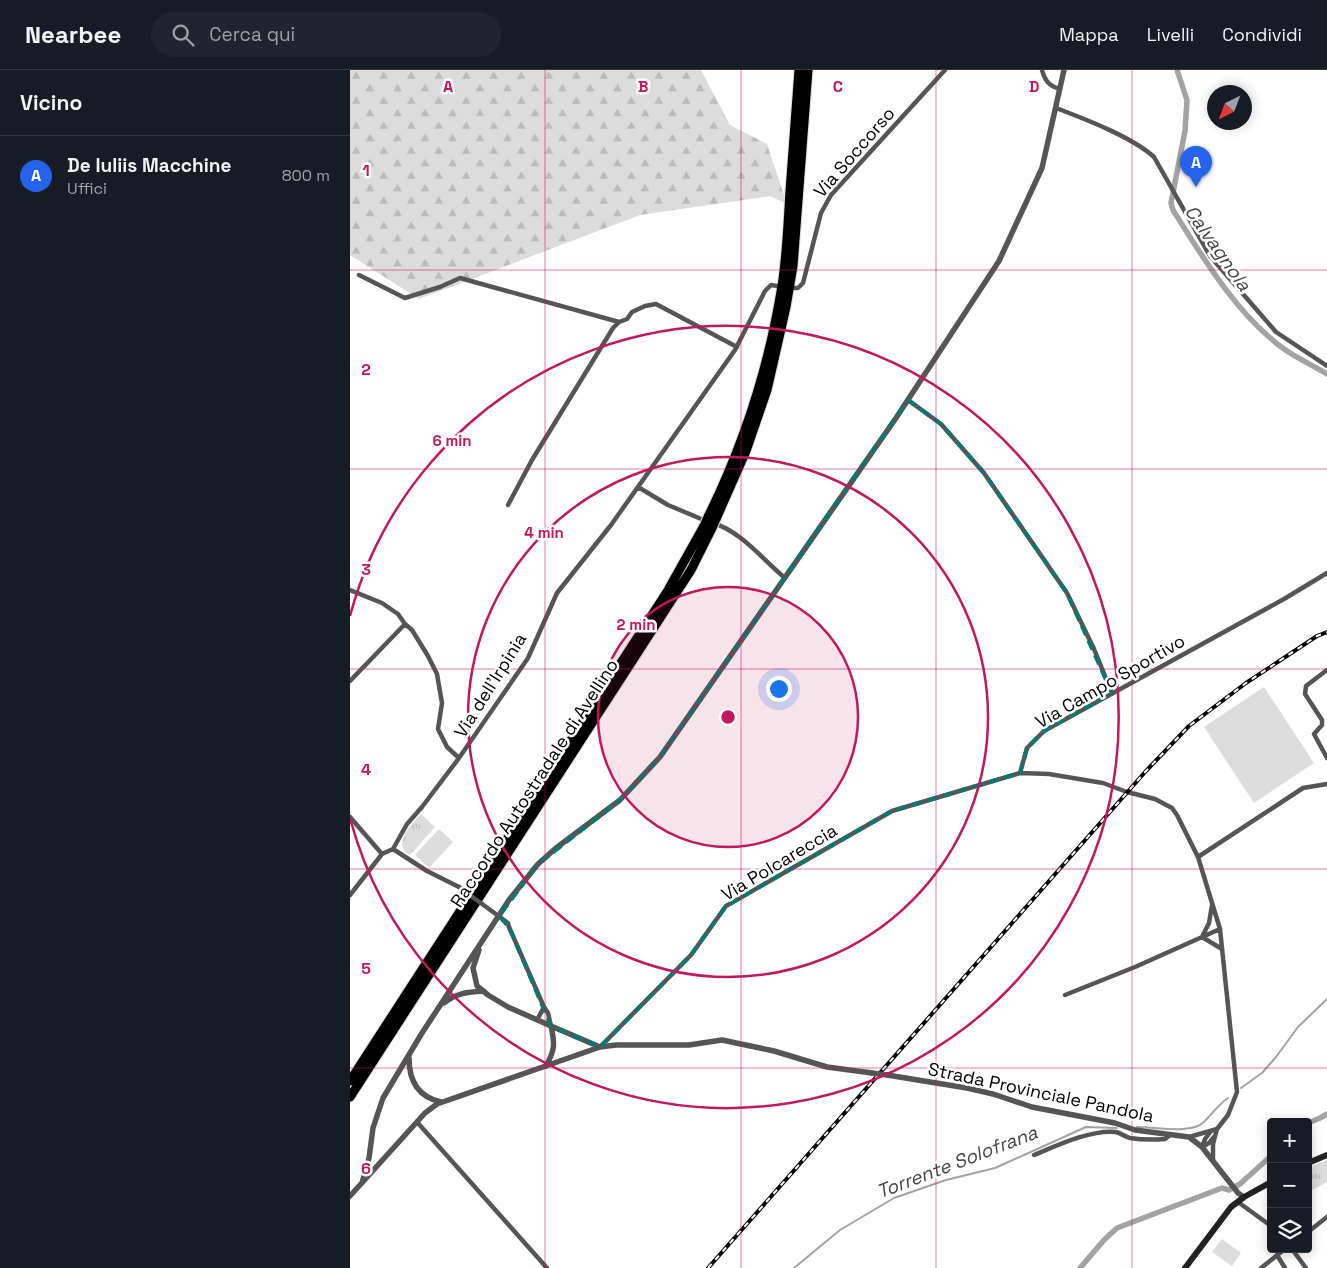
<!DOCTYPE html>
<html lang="it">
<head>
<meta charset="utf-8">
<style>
  :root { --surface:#171b24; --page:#20242c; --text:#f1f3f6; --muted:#9ea1a6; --line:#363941; --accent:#2563eb }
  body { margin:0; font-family:"Space Grotesk",sans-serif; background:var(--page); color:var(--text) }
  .controls { position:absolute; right:15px; bottom:15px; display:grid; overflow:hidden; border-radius:5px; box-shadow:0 2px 12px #0003 }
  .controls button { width:45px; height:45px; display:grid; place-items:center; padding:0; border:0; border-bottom:1px solid var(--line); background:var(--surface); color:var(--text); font:25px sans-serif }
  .compass { position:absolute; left:857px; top:15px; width:45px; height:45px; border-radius:50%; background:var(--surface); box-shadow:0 2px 12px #0003; rotate:222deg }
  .you { position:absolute; left:428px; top:618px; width:18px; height:18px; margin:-12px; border:4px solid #fff; border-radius:50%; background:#1a73e8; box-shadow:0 0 0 8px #1a73e833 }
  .badge { display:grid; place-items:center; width:32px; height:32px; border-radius:50%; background:var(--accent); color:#fff; font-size:16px; font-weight:700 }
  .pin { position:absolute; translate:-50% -41px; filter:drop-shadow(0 1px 2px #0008) }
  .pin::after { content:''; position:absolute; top:26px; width:18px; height:15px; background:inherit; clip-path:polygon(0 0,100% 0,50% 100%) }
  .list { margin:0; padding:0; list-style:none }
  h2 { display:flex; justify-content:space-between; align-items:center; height:65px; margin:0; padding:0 20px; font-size:21px }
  h2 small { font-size:16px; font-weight:400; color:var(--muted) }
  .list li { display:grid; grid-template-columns:32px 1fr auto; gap:15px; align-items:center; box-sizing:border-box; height:80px; padding:0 20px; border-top:1px solid var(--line) }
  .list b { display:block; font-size:19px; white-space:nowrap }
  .list p { margin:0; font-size:16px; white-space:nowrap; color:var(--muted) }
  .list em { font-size:16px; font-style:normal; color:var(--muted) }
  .icon { flex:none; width:28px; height:28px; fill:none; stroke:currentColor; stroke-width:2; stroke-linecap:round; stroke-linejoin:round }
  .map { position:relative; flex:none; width:977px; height:1198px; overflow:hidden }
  header { display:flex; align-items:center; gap:30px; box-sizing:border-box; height:70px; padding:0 25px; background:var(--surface); border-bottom:1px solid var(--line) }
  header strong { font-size:24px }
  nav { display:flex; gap:28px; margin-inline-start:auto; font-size:18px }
  .search { width:350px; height:45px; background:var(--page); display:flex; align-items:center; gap:12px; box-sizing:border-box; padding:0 18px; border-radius:28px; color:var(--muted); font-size:19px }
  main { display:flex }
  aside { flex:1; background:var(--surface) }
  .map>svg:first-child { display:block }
</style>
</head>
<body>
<header>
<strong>Nearbee</strong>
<div class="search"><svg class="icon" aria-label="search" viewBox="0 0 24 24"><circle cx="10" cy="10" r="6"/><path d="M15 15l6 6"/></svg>Cerca qui</div>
<nav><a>Mappa</a><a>Livelli</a><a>Condividi</a></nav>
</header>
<main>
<aside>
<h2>Vicino<small></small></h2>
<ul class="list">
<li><span class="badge">A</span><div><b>De Iuliis Macchine</b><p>Uffici</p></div><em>800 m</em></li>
</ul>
</aside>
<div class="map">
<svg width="977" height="1198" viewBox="0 0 977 1198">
  <defs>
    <pattern id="forest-firs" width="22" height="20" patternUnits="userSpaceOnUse" patternTransform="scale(1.25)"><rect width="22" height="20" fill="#dcdcdc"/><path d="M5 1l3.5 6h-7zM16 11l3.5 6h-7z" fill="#bbb"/></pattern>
    <pattern id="park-tufts" width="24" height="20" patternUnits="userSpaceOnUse" patternTransform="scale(1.25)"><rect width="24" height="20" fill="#dcdcdc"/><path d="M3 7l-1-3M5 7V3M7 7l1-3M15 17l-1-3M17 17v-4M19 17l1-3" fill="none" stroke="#bbb"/></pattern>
  </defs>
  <rect width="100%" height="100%" fill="#fff"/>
  <path fill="#dcdcdc" d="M914,617L964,693L904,733L854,657Z
    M89,759L103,772L79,798L65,785Z
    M872,1169L891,1183L882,1196L862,1182Z"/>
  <path fill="url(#forest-firs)" d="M0,0H351L380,55L417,74L437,134L420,126L290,145L69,229L0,185Z"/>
  <path fill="url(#park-tufts)" d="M71,744L85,757L60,785C58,784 55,782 54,780C47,768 64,751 71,744Z
    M977,1090V1112L961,1121L958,1117V1098Z"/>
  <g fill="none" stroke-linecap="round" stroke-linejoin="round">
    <path stroke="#a3a3a3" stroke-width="2" d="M891,1018L912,1003L926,987L948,957L977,929
      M787,1057C804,1057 835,1063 850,1055C859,1049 867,1035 878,1028
      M444,1198L490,1160L544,1128L596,1110L645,1098L736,1057L767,1058"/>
    <path stroke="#a3a3a3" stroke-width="5.5" d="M827,0L837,30L835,61L821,133L823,140C853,188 889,248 937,281C949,289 964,296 977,304
      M958,1053L970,1048L977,1044
      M730,1198L754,1170L767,1158L872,1118L879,1120L890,1114L921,1086"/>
    <g stroke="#dbdbdb" stroke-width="11">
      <path id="motorway" d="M358,447C394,374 419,296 432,216C437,185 438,153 440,121C443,81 446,40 449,0
        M366,449L396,381L417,320L436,237L443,196L458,0
        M0,1011L317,522L354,456
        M0,1027L341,500L362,458"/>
    </g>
    <path stroke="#555" stroke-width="4.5" d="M692,0C695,11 699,16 710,19
      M706,38C735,49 782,67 804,87L860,186L926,262L977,296
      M9,205L55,228L90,217L110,208L269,252
      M444,218H448L453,213L471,143L481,125L595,0
      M558,330L591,354L634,403L717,523L744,579L762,623
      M288,417L318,435L356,451
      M158,435L182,390L263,258L269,252L277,249L282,242L295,236L306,234L387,277
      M363,453C392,462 412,489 435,508
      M0,520L32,533L48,544L55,554L62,560L78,586L87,604L92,633L88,659L97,677L109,688
      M977,600L956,616L955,624L972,650V655L964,664L977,688
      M0,611L55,554
      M0,747L32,784
      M43,779L77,801L109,817
      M848,787L953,718L977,714
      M0,825L32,784L43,779L57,754L72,737L109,688L178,588L207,523L261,455L385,280L415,221L421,215L427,216
      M159,857L194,937
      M852,867L859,853L862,835
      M852,867L872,879
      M715,925L785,897L870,859
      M187,950L194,937L198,943L201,956
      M250,977L341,885L376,836L542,741L670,703
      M67,1052L197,1198
      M839,1067L867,1059
      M852,1077L855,1069L861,1061
      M852,1077L859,1073L864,1067
      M684,1085C706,1076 742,1059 766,1062C771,1063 775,1067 780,1068C792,1070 803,1070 815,1069L820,1065
      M863,1090V1074L867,1059L878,1045L887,1022L870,859L848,787L827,745L822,738L805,729L777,722L753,713L699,704L670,703L677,678L694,661L934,529L977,503
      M888,1132L921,1156
      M958,1162L977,1147
      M942,1179L956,1198
      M927,1185L935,1198
      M911,1198L935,1179"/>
    <path stroke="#555" stroke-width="5.5" d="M129,880L123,898L127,916L138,925L158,937L201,956C205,974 205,980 196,996
      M94,933C106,923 118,922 134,921
      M201,956L250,977L266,975H339L372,970L424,981L477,997L522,1003
      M59,988C59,1011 68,1027 91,1032
      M537,1005L617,1018L643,1024L682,1037L765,1053L785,1060L839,1067L852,1077L888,1123L894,1127
      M12,1113L19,1088L23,1058L33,1028L72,963L159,830L188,794L206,778L270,730L310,687L546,348L649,191L692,98L714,0
      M0,1126L75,1043L87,1034L250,977"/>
    <path stroke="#222" stroke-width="6" d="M958,1093L977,1085
      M835,1198L881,1137L894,1127L921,1112"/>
    <use href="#motorway" stroke="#000" stroke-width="9"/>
    <g stroke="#000" stroke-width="4">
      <path id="rail" d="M358,1198L796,701L839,656L896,613L967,566L977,562"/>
    </g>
    <use href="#rail" stroke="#fff" stroke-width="2" stroke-dasharray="5.5" stroke-linecap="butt"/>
    <g stroke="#dbdbdb" stroke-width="11" stroke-linecap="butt">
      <path id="motorway-bridge" d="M354,456L358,447
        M362,458L366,449"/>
    </g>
    <path stroke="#555" stroke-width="4.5" d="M109,817L158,853L159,857"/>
    <path stroke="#555" stroke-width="5.5" d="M522,1003L537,1005"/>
    <use href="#motorway-bridge" stroke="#000" stroke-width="9"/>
  </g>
  <path fill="none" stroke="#0f766e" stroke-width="4" stroke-dasharray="10 6" stroke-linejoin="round" d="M558,330L591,354L634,403L717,523L762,623L694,661L677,678L670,703L542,741L376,836L341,885L250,977L201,956L159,857L149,846L188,794L270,730L310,687Z"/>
  <path fill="none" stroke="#c2185b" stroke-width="1" stroke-opacity="0.55" d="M195,0V1198M391,0V1198M586,0V1198M782,0V1198M0,200H977M0,399H977M0,599H977M0,799H977M0,998H977"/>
  <circle cx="378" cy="647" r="130" fill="#c2185b" fill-opacity=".12"/>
  <g fill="none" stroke="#c2185b" stroke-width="2.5">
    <circle cx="378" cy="647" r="130"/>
    <circle cx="378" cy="647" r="260"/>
    <path d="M0 546A391 391 0 1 1 0 748"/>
  </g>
  <g text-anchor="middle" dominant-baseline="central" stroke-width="5" stroke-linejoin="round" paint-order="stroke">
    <g font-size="18" fill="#000" stroke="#fff">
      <text transform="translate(504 82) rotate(-49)">Via Soccorso</text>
      <text transform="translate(760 611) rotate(-30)">Via Campo Sportivo</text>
      <text transform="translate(140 615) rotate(-58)">Via dell'Irpinia</text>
      <text transform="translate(184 713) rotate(-57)">Raccordo Autostradale di Avellino</text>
      <text transform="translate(429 792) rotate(-31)">Via Polcareccia</text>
      <text transform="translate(691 1022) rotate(12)">Strada Provinciale Pandola</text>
    </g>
    <g font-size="19" font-style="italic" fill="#444" stroke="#fff">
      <text transform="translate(868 178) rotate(55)">Calvagnola</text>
      <text transform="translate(607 1092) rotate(-21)">Torrente Solofrana</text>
    </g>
  </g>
  <g font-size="16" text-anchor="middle" font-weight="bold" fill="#c2185b" stroke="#fff" stroke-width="5" stroke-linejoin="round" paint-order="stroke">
    <text x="98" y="22">A</text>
    <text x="293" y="22">B</text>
    <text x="488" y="22">C</text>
    <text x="684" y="22">D</text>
    <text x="16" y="106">1</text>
    <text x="16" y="305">2</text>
    <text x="16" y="505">3</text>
    <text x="16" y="705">4</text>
    <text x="16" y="904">5</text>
    <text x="16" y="1104">6</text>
  </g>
  <circle cx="378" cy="647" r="8" fill="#c2185b" stroke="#fff" stroke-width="2.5"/>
  <g font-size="15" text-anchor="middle" font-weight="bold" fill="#c2185b" stroke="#fff" stroke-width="5" stroke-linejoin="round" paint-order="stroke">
    <text x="102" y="376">6 min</text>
    <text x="194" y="468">4 min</text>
    <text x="286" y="560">2 min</text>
  </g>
</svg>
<div class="controls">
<button>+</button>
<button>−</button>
<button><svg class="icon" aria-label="layers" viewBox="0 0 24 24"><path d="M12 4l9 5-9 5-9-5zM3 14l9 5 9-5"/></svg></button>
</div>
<svg class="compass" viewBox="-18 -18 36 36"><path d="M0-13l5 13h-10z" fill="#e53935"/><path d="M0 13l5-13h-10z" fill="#9ea1a6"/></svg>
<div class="you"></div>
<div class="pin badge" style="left:846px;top:117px">A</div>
</div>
</main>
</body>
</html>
